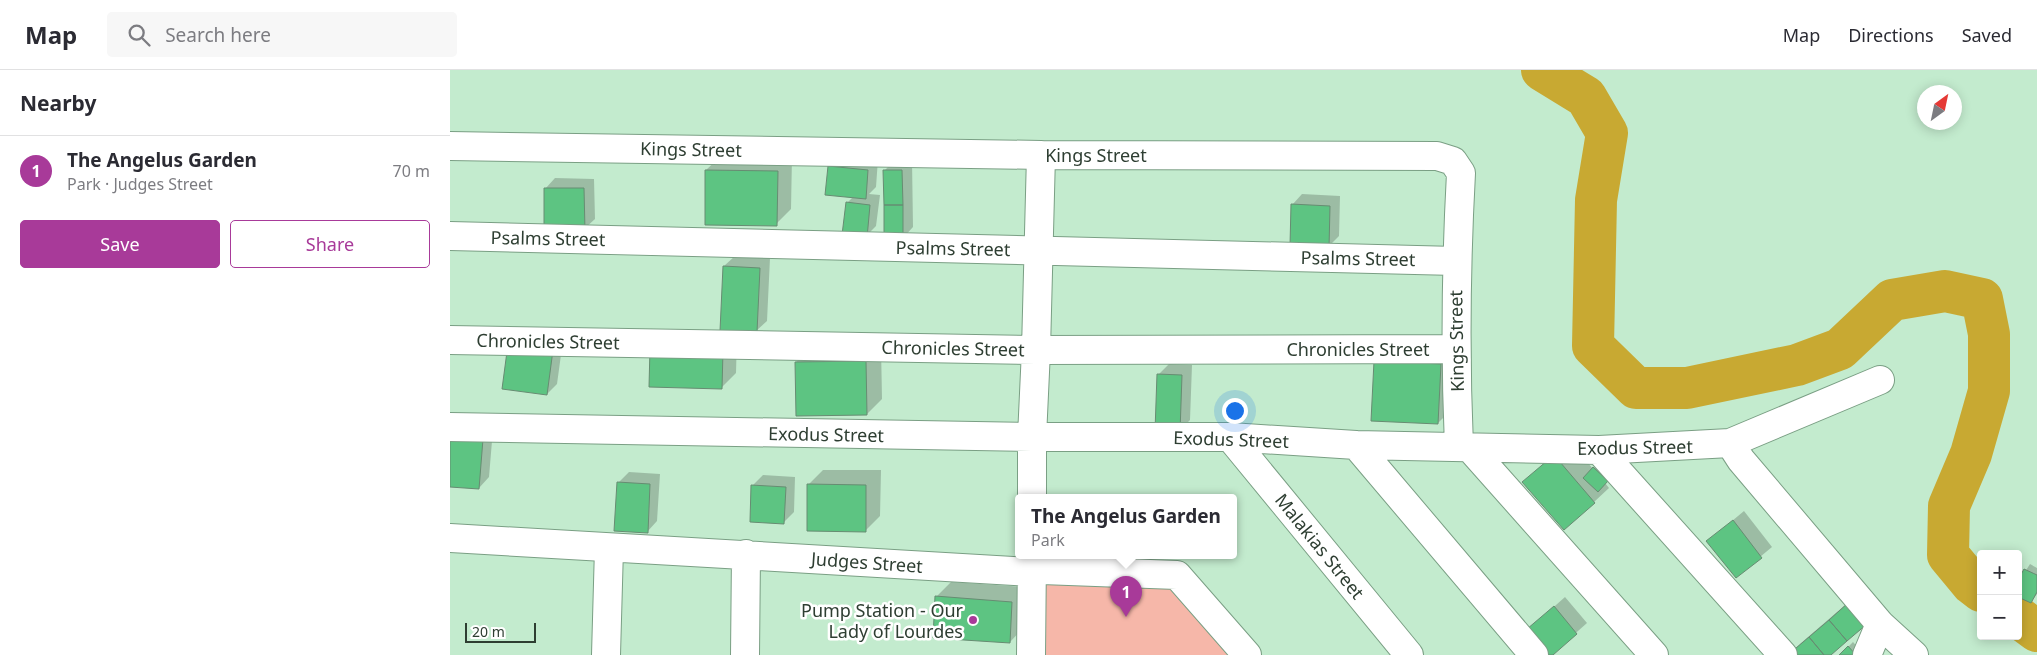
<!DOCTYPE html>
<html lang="en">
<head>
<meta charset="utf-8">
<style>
  :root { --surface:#fff; --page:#f7f7f7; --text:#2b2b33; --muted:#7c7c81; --line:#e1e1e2; --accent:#a83a99 }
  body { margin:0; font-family:"Noto Sans",sans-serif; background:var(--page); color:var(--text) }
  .controls { position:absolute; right:15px; bottom:15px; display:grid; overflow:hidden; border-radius:5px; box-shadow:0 2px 12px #0003 }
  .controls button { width:45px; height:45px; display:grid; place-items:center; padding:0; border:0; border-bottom:1px solid var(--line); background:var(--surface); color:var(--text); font:25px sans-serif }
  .compass { position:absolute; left:1467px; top:15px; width:45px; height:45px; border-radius:50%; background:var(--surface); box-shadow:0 2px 12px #0003; rotate:33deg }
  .scale { position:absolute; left:15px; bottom:12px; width:71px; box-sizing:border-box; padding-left:5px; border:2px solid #2e3e32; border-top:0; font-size:14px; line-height:18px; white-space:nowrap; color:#2e3e32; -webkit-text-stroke:4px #fff; paint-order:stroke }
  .you { position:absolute; left:784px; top:340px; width:18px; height:18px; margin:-12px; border:4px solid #fff; border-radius:50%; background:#1a73e8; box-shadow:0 0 0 8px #1a73e833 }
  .badge { display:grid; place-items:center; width:32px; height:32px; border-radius:50%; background:var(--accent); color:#fff; font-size:16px; font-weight:700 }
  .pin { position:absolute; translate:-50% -41px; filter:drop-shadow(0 1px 2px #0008) }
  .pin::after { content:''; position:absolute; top:26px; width:18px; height:15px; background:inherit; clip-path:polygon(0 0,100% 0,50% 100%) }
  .popup { position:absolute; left:565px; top:424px; width:222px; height:65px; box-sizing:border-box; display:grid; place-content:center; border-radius:5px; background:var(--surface); filter:drop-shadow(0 1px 4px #0005); font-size:16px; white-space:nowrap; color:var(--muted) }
  .popup b { font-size:19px; color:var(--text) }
  .popup::after { content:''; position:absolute; left:50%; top:100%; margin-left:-10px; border:10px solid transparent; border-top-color:var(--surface) }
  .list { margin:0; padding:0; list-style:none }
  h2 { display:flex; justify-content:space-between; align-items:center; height:65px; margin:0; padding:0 20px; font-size:21px }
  h2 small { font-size:16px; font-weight:400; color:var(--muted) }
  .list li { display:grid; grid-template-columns:32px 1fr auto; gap:15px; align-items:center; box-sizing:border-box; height:70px; padding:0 20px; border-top:1px solid var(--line) }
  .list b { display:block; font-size:19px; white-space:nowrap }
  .list p { margin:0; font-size:16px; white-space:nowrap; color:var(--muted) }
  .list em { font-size:16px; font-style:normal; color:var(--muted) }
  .actions { display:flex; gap:10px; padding:15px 20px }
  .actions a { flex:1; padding:11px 0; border:1px solid var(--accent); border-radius:5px; text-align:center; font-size:18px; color:var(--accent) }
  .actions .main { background:var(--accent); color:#fff }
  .icon { flex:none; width:28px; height:28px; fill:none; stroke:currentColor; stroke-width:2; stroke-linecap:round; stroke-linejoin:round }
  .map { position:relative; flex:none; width:1587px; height:585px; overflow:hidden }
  header { display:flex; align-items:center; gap:30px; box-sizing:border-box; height:70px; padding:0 25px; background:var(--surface); border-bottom:1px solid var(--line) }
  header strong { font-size:24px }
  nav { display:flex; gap:28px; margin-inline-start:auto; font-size:18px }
  .search { width:350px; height:45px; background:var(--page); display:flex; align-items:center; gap:12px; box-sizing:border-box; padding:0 18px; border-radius:5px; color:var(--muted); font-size:19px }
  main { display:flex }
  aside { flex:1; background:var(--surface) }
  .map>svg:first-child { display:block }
</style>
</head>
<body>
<header>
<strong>Map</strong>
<div class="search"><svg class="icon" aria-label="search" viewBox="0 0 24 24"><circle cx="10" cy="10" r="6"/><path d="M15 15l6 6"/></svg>Search here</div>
<nav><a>Map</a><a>Directions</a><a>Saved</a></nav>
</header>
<main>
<aside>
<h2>Nearby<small></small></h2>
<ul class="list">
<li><span class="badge">1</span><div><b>The Angelus Garden</b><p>Park · Judges Street</p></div><em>70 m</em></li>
</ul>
<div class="actions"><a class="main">Save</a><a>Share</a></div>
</aside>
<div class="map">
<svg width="1587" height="585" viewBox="0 0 1587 585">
  <rect width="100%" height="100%" fill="#c3ebce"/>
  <path fill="#f6b7a9" d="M592,503L727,508L793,585H592Z"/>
  <path fill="#0003" d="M272,85L342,86L341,139L326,154L256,100Z
    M389,86L428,89L426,117L419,124L430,125L426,156L416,166L397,133L404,126L379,97Z
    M445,90H462L463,157L453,168L434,101Z
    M105,108L144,109L145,149L134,159L95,119Z
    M852,124L890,126L889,166L878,177L842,135Z
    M285,186L320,188L317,251L306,261L274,196Z
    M216,263L287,265L286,303L271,318Z
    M113,270L107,314L97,324L53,318Z
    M431,276L432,329L417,344L346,292L361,277Z
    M940,276L1005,279L1003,338L988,353Z
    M719,294L742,295L740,350L729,361L709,304Z
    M0,356L43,359L39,407L29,418L0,416Z
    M1120,371L1143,399L1149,393L1162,405L1155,413L1159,418L1144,432L1074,412Z
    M373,400H431L430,446L415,461L358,415Z
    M179,402L210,404L207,451L197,462L168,413Z
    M313,405L345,407L344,442L333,453L303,415Z
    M1294,441L1322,477L1287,506L1258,471Z
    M1580,494L1587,498V524L1581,532L1568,513Z
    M501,512L577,517L575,556L560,572L486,527Z
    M1409,523L1378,585L1340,584L1351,573Z
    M1115,527L1137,553L1101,585L1079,559Z
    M1403,572L1412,582L1390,585Z"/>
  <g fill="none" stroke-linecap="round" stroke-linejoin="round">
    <path stroke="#c8a932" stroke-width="42" d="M1092,0L1136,27L1157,63L1146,130L1143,276L1186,318H1237L1347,295L1390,279L1442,230L1495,221L1532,229L1539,264V321L1521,384L1499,436L1498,485L1522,514L1531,521
      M1568,547L1587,561"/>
  </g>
  <path fill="#5dc482" stroke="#678c72" d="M378,96L418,100L416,129L375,125Z
    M255,100L328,101L327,156L255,155Z
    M433,100H452L453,135H434Z
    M94,118H134L135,161H94Z
    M396,132L420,135L417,168L392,165Z
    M841,134L880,136L879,178L840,176Z
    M434,135H453V169H434Z
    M273,196L310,198L307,262L270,261Z
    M58,274L103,280L97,325L52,319Z
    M200,278L273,280L272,319L199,317Z
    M416,291L417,345L346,346L345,292Z
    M924,291L991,294L988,354L921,351Z
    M707,304L732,305L730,362L705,361Z
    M0,366L33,369L29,419L0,417Z
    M1104,385L1145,433L1114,460L1072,412Z
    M1143,397L1158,411L1148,422L1133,408Z
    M167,412L200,414L198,463L164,461Z
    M357,414L416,415V462L357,461Z
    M301,415L336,417L334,454L300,452Z
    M1283,450L1312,488L1286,508L1256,471Z
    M1574,499L1587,505V522L1581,533L1568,527V510Z
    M485,526L562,532L560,573L483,568Z
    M1398,533L1417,554L1397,571L1379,550Z
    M1104,536L1127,564L1103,585H1099L1077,559Z
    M1379,550L1397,571L1381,585H1374L1359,567Z
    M1359,567L1374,585H1340L1339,584Z
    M1398,576L1406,585H1389Z"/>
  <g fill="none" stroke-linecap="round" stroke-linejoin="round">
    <g stroke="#7a9f84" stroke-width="30">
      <path id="minor" d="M0,76L591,85L987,86L1003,91L1011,103C1006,195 1005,285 1009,377
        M0,166L1006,191
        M0,270L586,280L1005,279
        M0,357L582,367H780L906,375L1149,380L1280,373L1291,390L1430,554L1464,585
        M780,367L959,585
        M1280,373L1430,310
        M906,375L1084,585
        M1019,377L1204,585
        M1149,380L1333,585
        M582,428V367L586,280L591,85
        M0,468L582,502L592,500L727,505L797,585
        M156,585L159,478
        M295,585L296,484
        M581,585L582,486
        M1417,585L1430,554"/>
    </g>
    <use href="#minor" stroke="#fff" stroke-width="28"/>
  </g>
  <circle fill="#a83a99" stroke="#fff" stroke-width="2" cx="523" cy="550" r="5"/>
  <g text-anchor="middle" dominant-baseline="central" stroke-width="5" stroke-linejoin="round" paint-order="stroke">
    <g font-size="18" fill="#2e3e32" stroke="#fff">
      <text transform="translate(241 79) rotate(1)">Kings Street</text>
      <text x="646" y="85">Kings Street</text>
      <text transform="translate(98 168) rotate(1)">Psalms Street</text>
      <text transform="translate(503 178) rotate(1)">Psalms Street</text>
      <text transform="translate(908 188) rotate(1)">Psalms Street</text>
      <text transform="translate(98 271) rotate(1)">Chronicles Street</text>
      <text transform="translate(1006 271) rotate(-91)">Kings Street</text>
      <text transform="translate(503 278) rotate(1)">Chronicles Street</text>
      <text x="908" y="279">Chronicles Street</text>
      <text transform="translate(376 364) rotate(1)">Exodus Street</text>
      <text transform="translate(781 369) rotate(2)">Exodus Street</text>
      <text transform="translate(1185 377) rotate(-1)">Exodus Street</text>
      <text transform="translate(870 476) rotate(51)">Malakias Street</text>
      <text transform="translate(417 492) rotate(4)">Judges Street</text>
    </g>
    <g font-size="18" fill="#2e3e32" stroke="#fff" text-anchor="end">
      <text x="513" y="540">Pump Station - Our<tspan x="513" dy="21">Lady of Lourdes</tspan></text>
    </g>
  </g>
</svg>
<div class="controls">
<button>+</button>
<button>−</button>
</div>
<svg class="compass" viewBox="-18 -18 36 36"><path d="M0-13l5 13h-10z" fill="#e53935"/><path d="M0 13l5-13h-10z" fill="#7c7c81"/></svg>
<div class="scale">20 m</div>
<div class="you"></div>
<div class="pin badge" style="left:676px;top:547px">1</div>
<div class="popup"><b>The Angelus Garden</b>Park</div>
</div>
</main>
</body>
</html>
